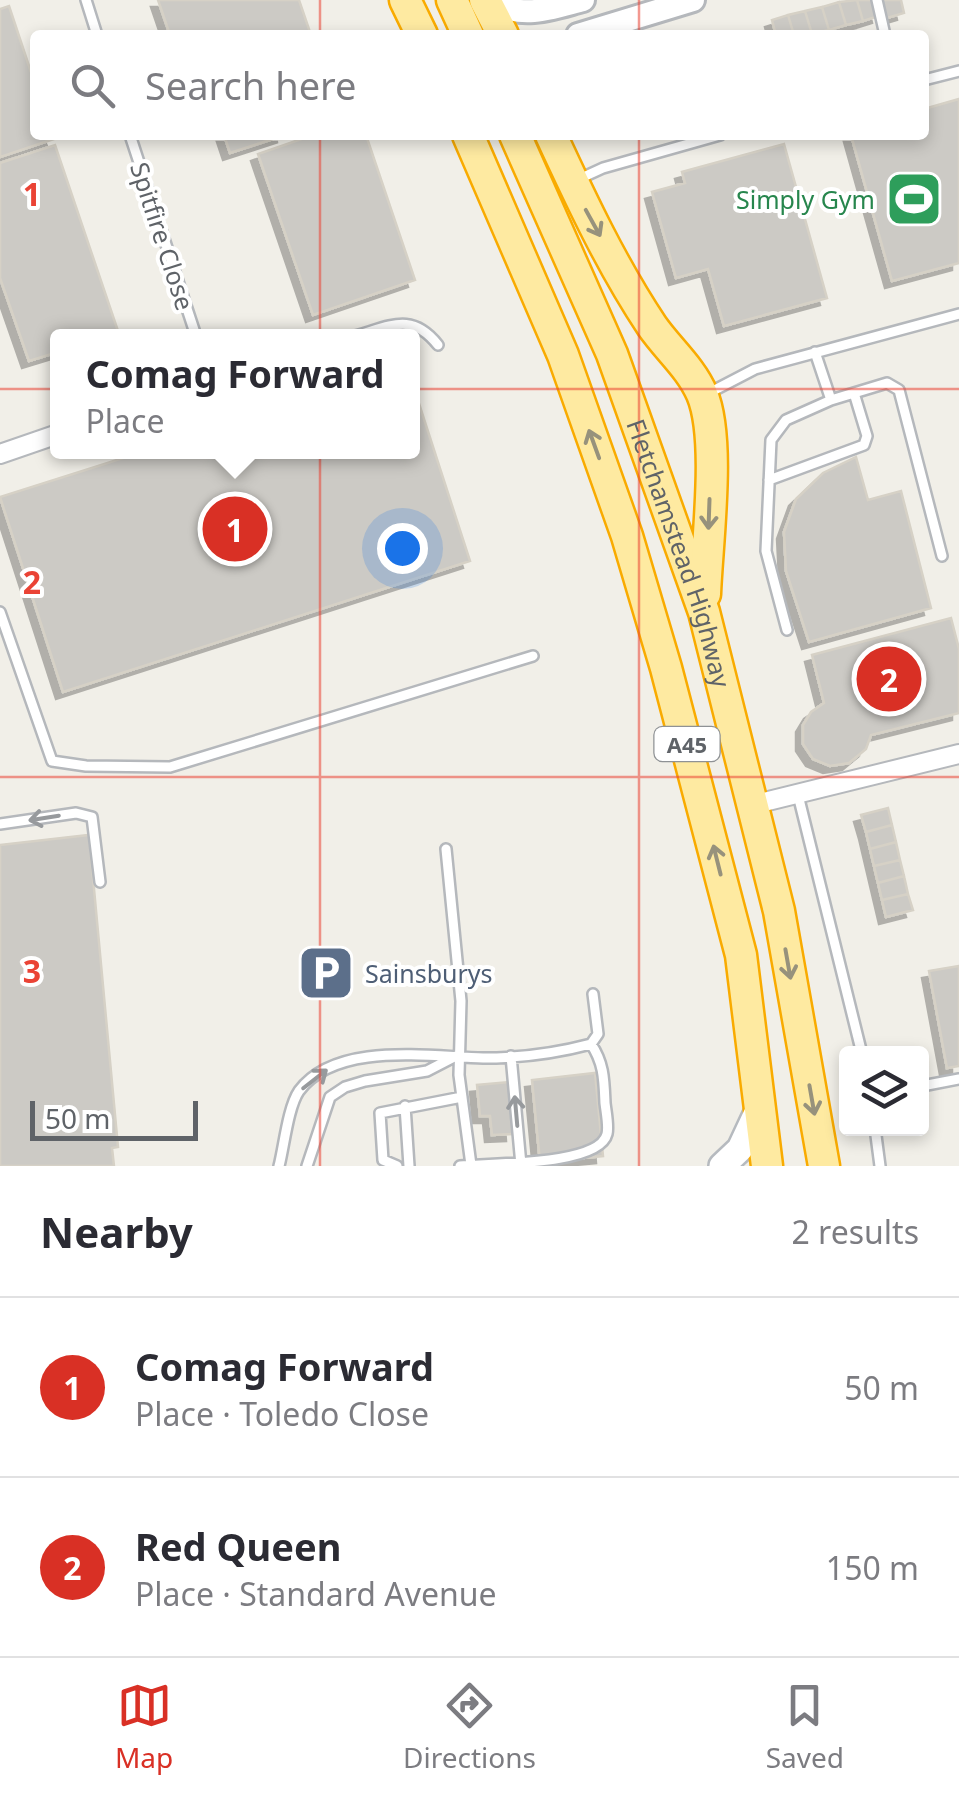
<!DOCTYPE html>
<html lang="en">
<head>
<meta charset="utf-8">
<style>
  :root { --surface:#fff; --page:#f2f2f3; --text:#2b2b33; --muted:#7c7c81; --line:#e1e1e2; --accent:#d93025 }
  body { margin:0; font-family:"Noto Sans",sans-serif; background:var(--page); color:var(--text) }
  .controls { position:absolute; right:30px; bottom:30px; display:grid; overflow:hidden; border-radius:10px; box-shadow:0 5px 15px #0003 }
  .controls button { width:90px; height:90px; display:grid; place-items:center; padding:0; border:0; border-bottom:2px solid var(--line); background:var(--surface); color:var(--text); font:50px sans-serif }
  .scale { position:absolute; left:30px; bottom:25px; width:168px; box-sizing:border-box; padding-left:10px; border:5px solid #5f6368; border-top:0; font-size:28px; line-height:35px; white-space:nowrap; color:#5f6368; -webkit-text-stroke:8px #fff; paint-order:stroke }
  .you { position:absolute; left:402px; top:548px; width:35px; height:35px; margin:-25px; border:8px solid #fff; border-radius:50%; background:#1a73e8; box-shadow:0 0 0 15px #1a73e833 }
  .badge { display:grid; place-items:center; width:65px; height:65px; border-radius:50%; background:var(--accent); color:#fff; font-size:32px; font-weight:700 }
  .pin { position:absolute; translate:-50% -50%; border:5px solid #fff; box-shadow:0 2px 10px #0006 }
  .popup { position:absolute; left:50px; top:329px; width:370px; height:130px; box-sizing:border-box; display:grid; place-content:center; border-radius:10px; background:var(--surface); filter:drop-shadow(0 2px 8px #0005); font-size:32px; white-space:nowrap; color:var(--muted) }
  .popup b { font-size:38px; color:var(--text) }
  .popup::after { content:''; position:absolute; left:50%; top:100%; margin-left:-20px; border:20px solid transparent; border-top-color:var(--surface) }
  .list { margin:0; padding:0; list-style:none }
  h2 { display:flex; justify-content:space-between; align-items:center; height:130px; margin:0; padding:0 40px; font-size:42px }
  h2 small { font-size:32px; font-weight:400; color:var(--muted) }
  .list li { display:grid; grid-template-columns:65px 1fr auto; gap:30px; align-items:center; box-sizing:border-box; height:180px; padding:0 40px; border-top:2px solid var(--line) }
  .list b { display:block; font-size:38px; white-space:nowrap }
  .list p { margin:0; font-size:32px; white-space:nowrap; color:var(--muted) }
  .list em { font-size:32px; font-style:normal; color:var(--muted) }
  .icon { flex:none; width:55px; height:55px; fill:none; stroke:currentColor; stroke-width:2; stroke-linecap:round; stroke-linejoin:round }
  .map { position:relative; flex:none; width:959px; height:1166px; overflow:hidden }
  .search { position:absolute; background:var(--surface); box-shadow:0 5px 15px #0003; left:30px; right:30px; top:30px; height:110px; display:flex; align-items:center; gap:25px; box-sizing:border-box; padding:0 35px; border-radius:10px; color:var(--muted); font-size:38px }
  .sheet { height:490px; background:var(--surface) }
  nav { display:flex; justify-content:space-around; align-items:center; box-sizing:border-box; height:140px; border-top:2px solid var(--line); background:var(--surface); font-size:28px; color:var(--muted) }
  nav a { display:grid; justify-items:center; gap:5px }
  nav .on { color:var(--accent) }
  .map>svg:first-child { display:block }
</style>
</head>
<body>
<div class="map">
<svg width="959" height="1166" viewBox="0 0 959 1166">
  <defs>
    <filter id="shadow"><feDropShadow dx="-7" dy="7" stdDeviation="0" flood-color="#0004"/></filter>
  </defs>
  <rect width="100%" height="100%" fill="#f1efe8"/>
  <path fill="#cccac5" stroke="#d6d1c6" stroke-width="2.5" filter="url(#shadow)" d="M158,0H299L311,35H170Z
    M857,0H875L879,16L863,21Z
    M857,0L863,21L846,25L839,2Z
    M882,0H901L904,13L887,18Z
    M839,2L846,25L829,30L822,7Z
    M9,6L35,84V135H52L54,139L0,157V9Z
    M822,7L829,30L812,34L805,11Z
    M805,11L812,34L794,35L788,15Z
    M788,15L794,35H776L772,20Z
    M959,99V263L892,281L851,135H924V109Z
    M224,135H285L230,153Z
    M313,135H366L415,280L313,315L258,154Z
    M784,144L827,298L724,326L708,269L676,278L652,192L685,183L682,172Z
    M55,145L118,331L102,336H58V352L29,361L0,278V163Z
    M412,382L470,561L63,692L0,497L142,452H412Z
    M856,457L868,500L901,491L931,608L809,642L786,571L784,532L796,499L823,473Z
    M951,618L959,649V713L871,735L866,749L849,763L830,766L813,759L803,744V725L811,712L824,703L812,655Z
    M888,808L892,825L866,832L861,815Z
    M892,825L896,842L870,849L866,832Z
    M89,835L118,1147L112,1148L114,1166H0V845Z
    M896,842L900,860L874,866L870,849Z
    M900,860L904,876L878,883L874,866Z
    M904,876L908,894L882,900L878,883Z
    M908,894L913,910L886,917L882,900Z
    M959,966V1066L947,1068L929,971Z
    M595,1073L603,1156L540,1162L532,1080Z
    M509,1082L513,1134L492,1135L490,1116H480L477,1085Z"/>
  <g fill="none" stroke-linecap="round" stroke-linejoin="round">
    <g stroke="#b5b8bc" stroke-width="14">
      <path id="service" d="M86,0L97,35
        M877,0L885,35
        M924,80L959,71
        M130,135L196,336
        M579,179L603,168L720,135
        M355,336C391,326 412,312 438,345
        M854,393L887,383L899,390L942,556
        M705,395L755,369L959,314
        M769,480L864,445L867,436L854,393L831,400
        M0,612L52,761L86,766L170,767L533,656
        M787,630L766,551L771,440L786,420L831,400L815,352
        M798,795L862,1054
        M0,824L76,813L92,817L100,882
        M446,849L461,1001L459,1075L471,1165
        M511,1056L521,1165
        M922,1086L959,1079
        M405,1106L409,1166
        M875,1128L880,1166
        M279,1166C284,1147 288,1107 299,1091C336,1041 430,1057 483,1058C518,1058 557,1053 591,1044L598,1034L593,994
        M307,1166L330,1097L345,1087L365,1081L427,1071L456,1056
        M397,1166L383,1160L380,1113L462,1097
        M460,1166C489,1163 599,1166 607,1134C609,1126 606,1112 605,1103C604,1080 604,1063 591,1044"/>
    </g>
    <g stroke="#b5b8bc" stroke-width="22">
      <path id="minor" d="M0,454L58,434
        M752,805L959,754"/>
    </g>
    <g stroke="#b5b8bc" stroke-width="28">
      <path id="tertiary" d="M491,0C520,21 552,8 583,0
        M578,35L693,0"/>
    </g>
    <g stroke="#b6babf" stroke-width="30">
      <path id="secondary" d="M722,1166L740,1149L761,1104"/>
    </g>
    <g stroke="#f9ab00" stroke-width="35">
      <g id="trunk">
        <path d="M405,0L422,35"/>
        <path d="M452,0L468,35"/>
        <path d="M485,0L503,35"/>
        <path d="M468,135L563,355L627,536L666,668L741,955L767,1166"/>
        <path id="s1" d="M515,135L612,354L704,612L779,911L824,1166"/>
        <path d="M551,135C581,200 612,266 652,326C668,349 691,368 702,394C721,439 707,542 705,594"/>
      </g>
    </g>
    <use href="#service" stroke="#fff" stroke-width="9"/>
    <use href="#minor" stroke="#fff" stroke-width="18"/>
    <use href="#tertiary" stroke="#fff" stroke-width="22"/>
    <use href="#secondary" stroke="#fff" stroke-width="25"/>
    <use href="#trunk" stroke="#feeaa1" stroke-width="30"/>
  </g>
  <defs><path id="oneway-shaft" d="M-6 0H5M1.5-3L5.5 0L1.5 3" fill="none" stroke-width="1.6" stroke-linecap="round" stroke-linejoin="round" transform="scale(2.5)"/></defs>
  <g stroke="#97927c">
    <use href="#oneway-shaft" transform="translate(593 223) rotate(61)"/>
    <use href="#oneway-shaft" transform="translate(594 444) rotate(-110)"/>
    <use href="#oneway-shaft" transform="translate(709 514) rotate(92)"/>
    <use href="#oneway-shaft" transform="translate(717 860) rotate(-104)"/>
    <use href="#oneway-shaft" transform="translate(788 964) rotate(80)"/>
    <use href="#oneway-shaft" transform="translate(812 1100) rotate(80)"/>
  </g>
  <g stroke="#979a9d">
    <use href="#oneway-shaft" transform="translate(44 818) rotate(171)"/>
    <use href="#oneway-shaft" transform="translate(315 1079) rotate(-38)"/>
    <use href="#oneway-shaft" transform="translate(516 1111) rotate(-95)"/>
  </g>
  <path fill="none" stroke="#ea4335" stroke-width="2.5" stroke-opacity="0.55" d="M320,0V35M639,0V35M320,135V1166M639,135V1166M0,389H959M0,777H959"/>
  <defs>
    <g id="stadium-square" transform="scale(2.875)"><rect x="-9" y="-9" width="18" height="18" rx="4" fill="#2e9e5b" stroke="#fff"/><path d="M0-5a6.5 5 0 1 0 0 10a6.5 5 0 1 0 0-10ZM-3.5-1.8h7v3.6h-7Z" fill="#fff"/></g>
    <g id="parking-square" transform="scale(2.875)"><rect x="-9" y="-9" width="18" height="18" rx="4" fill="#5c6f8a" stroke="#fff"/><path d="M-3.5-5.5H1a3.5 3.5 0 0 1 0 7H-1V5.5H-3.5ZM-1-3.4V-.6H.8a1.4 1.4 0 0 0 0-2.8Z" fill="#fff"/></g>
  </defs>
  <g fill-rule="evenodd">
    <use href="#stadium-square" x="914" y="199"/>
    <use href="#parking-square" x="326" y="973"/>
  </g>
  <g text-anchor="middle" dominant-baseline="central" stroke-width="8" stroke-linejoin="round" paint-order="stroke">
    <rect fill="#fff" stroke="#8f9295" stroke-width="2.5" x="654.5" y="727" width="65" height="34" rx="8"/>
    <g font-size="22" font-weight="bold" fill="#5f6368">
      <text x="687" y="744">A45</text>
    </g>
    <g font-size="25" fill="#27864d" stroke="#fff" text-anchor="end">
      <text x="875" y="199">Simply Gym</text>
    </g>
    <g font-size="25" fill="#5f6368" stroke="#fff">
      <text transform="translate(163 236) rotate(72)">Spitfire Close</text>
      <text stroke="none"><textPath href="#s1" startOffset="450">Fletchamstead Highway</textPath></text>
    </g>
    <g font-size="25" fill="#4e5e75" stroke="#fff" text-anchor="start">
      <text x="365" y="973">Sainsburys</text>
    </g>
  </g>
  <g font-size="32" text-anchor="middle" font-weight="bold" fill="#ea4335" stroke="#fff" stroke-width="8" stroke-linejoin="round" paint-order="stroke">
    <text x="32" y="206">1</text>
    <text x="32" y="594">2</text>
    <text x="32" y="983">3</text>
  </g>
</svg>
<div class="controls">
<button><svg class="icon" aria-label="layers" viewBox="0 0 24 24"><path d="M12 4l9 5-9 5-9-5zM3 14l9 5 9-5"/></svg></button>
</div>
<div class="scale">50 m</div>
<div class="you"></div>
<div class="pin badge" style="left:235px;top:529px">1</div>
<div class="popup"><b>Comag Forward</b>Place</div>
<div class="pin badge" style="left:889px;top:679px">2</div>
<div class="search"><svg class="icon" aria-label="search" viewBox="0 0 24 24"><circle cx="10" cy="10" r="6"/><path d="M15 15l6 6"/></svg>Search here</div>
</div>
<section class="sheet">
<h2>Nearby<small>2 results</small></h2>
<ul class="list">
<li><span class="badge">1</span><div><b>Comag Forward</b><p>Place · Toledo Close</p></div><em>50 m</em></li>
<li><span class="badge">2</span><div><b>Red Queen</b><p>Place · Standard Avenue</p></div><em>150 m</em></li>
</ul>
</section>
<nav>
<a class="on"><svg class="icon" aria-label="map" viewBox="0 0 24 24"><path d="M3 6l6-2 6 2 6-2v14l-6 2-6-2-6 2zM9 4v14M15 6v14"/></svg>Map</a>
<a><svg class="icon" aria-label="directions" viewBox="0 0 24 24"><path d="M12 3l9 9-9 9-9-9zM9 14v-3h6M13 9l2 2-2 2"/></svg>Directions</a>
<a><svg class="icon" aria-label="saved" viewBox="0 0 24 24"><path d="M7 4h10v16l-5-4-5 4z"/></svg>Saved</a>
</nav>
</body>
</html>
